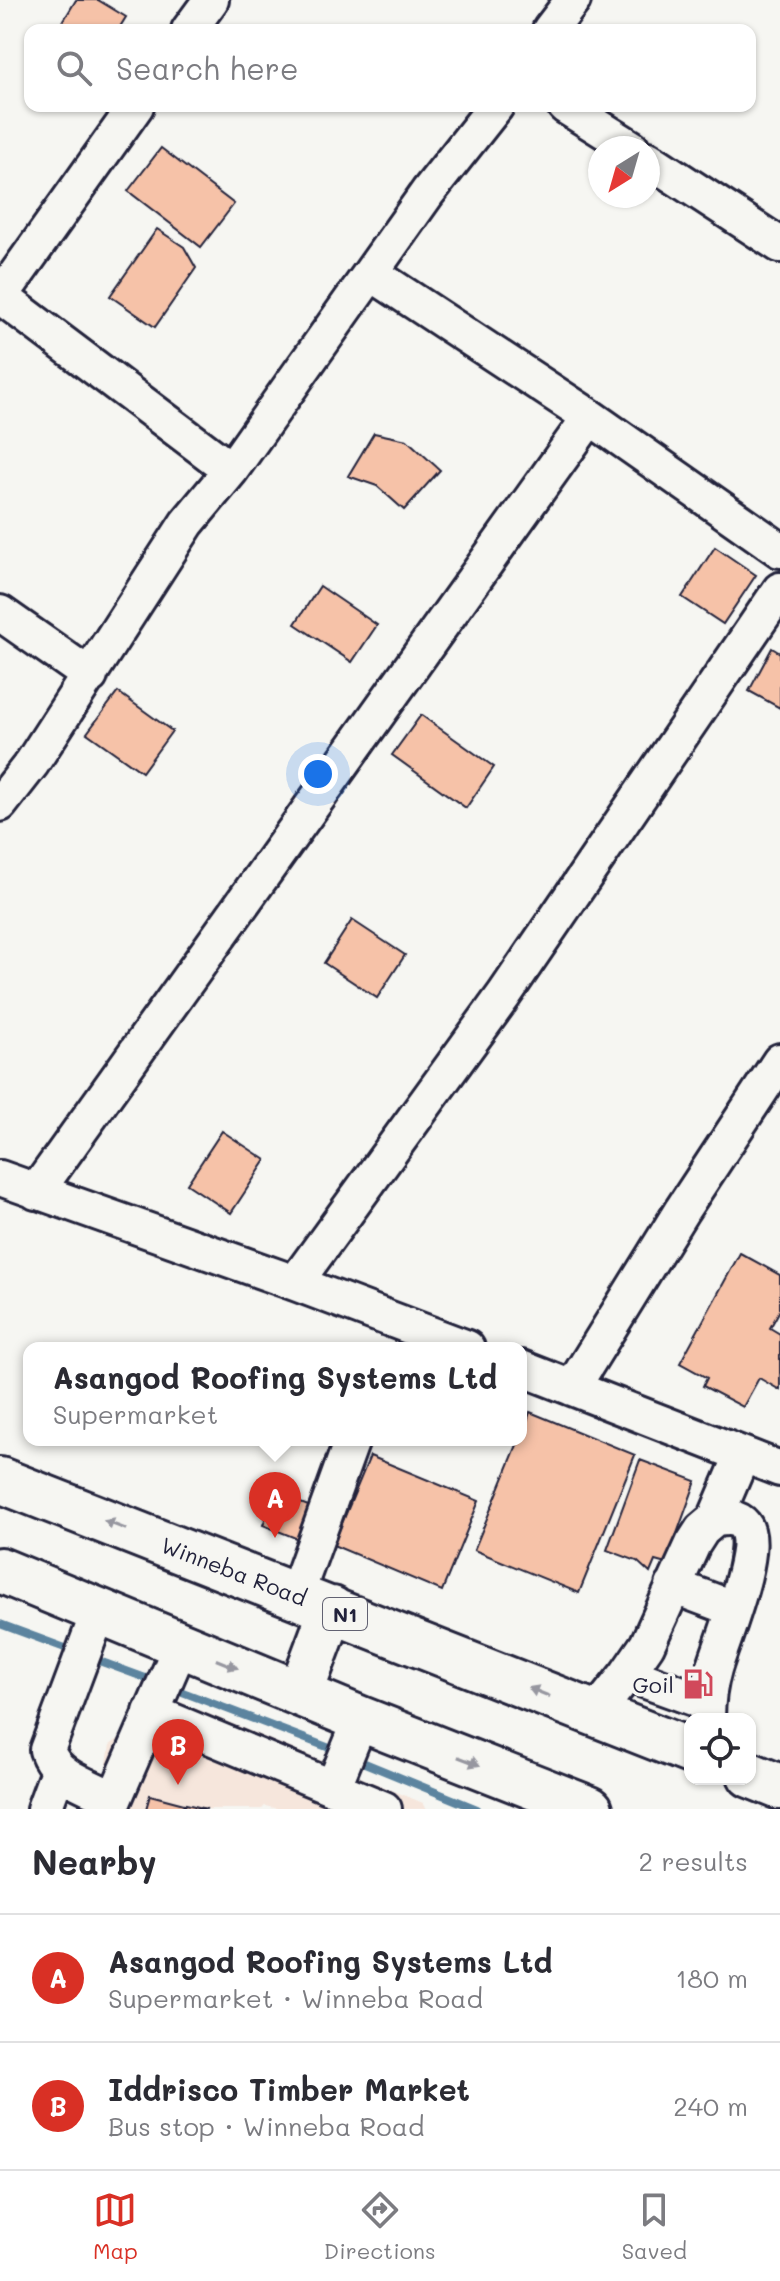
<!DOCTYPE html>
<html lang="en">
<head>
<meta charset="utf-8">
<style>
  :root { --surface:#fff; --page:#f2f2f3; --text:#2b2b33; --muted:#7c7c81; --line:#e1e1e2; --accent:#d93025 }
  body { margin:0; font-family:Mali,sans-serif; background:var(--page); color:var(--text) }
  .controls { position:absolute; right:24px; bottom:24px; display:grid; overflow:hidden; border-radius:16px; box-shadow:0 2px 6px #0004 }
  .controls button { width:72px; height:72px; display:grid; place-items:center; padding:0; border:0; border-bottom:2px solid var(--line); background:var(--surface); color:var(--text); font:40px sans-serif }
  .compass { position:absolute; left:588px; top:136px; width:72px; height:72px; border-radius:50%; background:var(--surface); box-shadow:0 2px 6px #0004; rotate:217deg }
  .you { position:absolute; left:318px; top:774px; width:28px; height:28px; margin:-20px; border:6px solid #fff; border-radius:50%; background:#1a73e8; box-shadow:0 0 0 12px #1a73e833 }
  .badge { display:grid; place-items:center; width:52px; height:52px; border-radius:50%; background:var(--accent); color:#fff; font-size:26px; font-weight:700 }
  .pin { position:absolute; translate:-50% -66px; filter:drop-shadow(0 2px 4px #0008) }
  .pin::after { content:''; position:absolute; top:42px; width:28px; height:24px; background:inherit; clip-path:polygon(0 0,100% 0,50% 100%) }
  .popup { position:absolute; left:23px; top:1342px; width:504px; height:104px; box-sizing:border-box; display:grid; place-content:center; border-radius:16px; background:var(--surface); filter:drop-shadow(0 2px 6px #0005); font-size:26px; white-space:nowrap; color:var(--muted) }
  .popup b { font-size:30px; color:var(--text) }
  .popup::after { content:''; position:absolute; left:50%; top:100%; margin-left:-16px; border:16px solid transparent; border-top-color:var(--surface) }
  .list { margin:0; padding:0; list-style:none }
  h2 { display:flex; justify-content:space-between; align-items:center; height:104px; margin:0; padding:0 32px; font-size:34px }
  h2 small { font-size:26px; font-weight:400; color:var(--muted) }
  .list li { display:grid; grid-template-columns:52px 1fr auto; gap:24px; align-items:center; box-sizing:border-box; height:128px; padding:0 32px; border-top:2px solid var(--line) }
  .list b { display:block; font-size:30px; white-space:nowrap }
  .list p { margin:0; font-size:26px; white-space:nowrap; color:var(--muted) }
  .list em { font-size:26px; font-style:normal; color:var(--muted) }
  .icon { flex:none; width:44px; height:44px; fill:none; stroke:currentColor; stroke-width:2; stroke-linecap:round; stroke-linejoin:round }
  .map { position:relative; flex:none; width:780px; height:1809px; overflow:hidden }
  .search { position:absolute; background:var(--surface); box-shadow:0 2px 6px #0004; left:24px; right:24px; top:24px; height:88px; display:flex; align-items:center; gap:20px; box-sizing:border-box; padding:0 28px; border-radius:16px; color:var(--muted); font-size:30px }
  .sheet { height:360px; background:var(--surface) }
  nav { display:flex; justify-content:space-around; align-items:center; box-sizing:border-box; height:112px; border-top:2px solid var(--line); background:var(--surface); font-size:22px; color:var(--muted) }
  nav a { display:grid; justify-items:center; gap:4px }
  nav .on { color:var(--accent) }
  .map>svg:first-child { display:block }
</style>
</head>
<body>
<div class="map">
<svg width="780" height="1809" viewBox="0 0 780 1809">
  <rect width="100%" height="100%" fill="#f6f6f2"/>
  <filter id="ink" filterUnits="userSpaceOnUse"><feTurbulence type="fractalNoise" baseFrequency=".0125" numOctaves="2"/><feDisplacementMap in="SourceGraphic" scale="16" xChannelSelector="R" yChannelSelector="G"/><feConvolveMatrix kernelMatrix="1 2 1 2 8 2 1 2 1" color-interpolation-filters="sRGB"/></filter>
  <g filter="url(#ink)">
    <path fill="#f6e6dc" d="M173,1699L423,1803L427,1809H278L265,1806L262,1809H99L110,1745Z"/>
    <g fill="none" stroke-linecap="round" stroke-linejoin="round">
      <path stroke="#5b849f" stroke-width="8" d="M0,1624L65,1648
        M91,1658L151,1680
        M172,1688L327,1747
        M355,1759L477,1809"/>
    </g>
    <path fill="#f6c2a8" stroke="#22223b" stroke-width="2" d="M76,0H98L126,17L118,30H63L59,28Z
      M161,148L234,204L201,247L128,191Z
      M157,229L184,247L196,268L155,327L110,296Z
      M374,433L407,440L440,470L404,510L377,486L348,476Z
      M715,547L756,575L723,624L682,597Z
      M320,586L377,625L352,662L295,624Z
      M772,648L780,653V708L749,691Z
      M118,692L172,731L142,772L87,733Z
      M421,715L494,767L466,808L392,755Z
      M352,920L405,955L377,998L324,963Z
      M222,1131L266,1160L231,1213L187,1184Z
      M740,1253L780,1275V1310L770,1328L780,1334V1390L759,1378L743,1407L703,1386L707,1378L680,1363Z
      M530,1412L635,1455L579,1593L474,1550L519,1440H521Z
      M370,1456L479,1501L442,1591L333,1545Z
      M640,1460L696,1481L666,1564L655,1561L650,1573L637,1561L607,1550Z
      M275,1493L311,1507L298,1539L263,1525Z
      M150,1795L184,1804L182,1809H146Z
      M186,1804L207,1809H184Z"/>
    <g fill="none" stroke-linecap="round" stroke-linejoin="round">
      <g stroke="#22223b" stroke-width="40">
        <path id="minor" d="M189,30L211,0
          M550,30L573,0
          M565,106L632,148
          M648,159L780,245
          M371,273L590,417L780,550
          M0,296L231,470
          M1,296L136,106
          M0,613L90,676
          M0,804L32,763L187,523L231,470L428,192L496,106
          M0,1178L295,1283L467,1348
          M36,1192L590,417
          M295,1283L504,995L780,590
          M521,1368L780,1469
          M572,1388L682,1210L780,1061
          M715,1519L742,1456
          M673,1586L734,1609
          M296,1595L352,1440
          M99,1611L47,1750C55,1777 89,1786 113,1798
          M627,1674L707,1703
          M151,1712L384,1809
          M595,1714L627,1674L647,1645L693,1544L702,1530L715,1519C725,1518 737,1516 744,1525C762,1547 722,1641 714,1669C709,1686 707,1702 707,1719
          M333,1788L361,1719
          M44,1809L58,1771
          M110,1809L181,1645"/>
      </g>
      <g stroke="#22223b" stroke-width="50">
        <path id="highway" d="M0,1480L690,1751
          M0,1570L361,1719L590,1809
          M300,1694L332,1609
          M750,1775L780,1787"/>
      </g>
      <use href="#minor" stroke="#f6f6f2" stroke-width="34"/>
      <use href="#highway" stroke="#f6f6f2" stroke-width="44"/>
    </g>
    <defs><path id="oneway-solid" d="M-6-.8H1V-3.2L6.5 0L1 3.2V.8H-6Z" transform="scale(2)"/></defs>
    <g fill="#9797a0">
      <use href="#oneway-solid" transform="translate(115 1525) rotate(-159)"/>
      <use href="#oneway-solid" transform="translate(227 1664) rotate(22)"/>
      <use href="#oneway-solid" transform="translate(539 1692) rotate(-158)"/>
      <use href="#oneway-solid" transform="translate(469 1761) rotate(21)"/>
    </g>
  </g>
  <defs>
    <g id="fuel-bare" transform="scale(2.4)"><path d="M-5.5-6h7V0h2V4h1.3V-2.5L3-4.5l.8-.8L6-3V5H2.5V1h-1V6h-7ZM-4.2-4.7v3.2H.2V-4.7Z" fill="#d1495b" stroke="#f6f6f2" stroke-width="2.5" paint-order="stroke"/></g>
  </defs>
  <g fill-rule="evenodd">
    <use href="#fuel-bare" x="698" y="1684"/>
  </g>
  <g text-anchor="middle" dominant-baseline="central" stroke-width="7" stroke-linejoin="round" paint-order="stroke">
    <rect fill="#f6f6f2" stroke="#626272" stroke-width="2" x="323" y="1598" width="44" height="32" rx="6"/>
    <g font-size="20" font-weight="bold" fill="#22223b">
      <text x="345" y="1614">N1</text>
    </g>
    <g font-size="22" fill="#22223b" stroke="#f6f6f2">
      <text transform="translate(234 1571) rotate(21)">Winneba Road</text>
    </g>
    <g font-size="22" fill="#22223b" stroke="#f6f6f2" text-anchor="end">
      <text x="674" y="1684">Goil</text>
    </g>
  </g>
</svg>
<div class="controls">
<button><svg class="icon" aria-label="locate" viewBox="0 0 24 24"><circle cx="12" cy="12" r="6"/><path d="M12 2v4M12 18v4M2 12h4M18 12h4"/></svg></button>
</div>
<svg class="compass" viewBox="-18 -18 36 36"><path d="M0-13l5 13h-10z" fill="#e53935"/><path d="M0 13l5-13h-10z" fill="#7c7c81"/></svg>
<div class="you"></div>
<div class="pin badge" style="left:275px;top:1538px">A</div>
<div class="popup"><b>Asangod Roofing Systems Ltd</b>Supermarket</div>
<div class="pin badge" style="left:178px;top:1785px">B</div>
<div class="search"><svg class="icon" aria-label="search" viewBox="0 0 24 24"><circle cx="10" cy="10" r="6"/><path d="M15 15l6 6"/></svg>Search here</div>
</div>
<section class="sheet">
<h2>Nearby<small>2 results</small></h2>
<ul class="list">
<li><span class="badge">A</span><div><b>Asangod Roofing Systems Ltd</b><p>Supermarket · Winneba Road</p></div><em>180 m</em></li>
<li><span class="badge">B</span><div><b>Iddrisco Timber Market</b><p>Bus stop · Winneba Road</p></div><em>240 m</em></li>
</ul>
</section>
<nav>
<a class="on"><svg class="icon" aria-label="map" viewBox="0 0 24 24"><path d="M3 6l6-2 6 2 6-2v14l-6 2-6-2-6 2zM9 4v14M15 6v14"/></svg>Map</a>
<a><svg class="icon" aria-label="directions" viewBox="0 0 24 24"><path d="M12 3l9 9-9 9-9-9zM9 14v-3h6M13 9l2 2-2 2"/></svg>Directions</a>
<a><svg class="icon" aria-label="saved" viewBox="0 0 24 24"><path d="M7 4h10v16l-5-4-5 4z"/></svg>Saved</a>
</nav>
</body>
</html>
